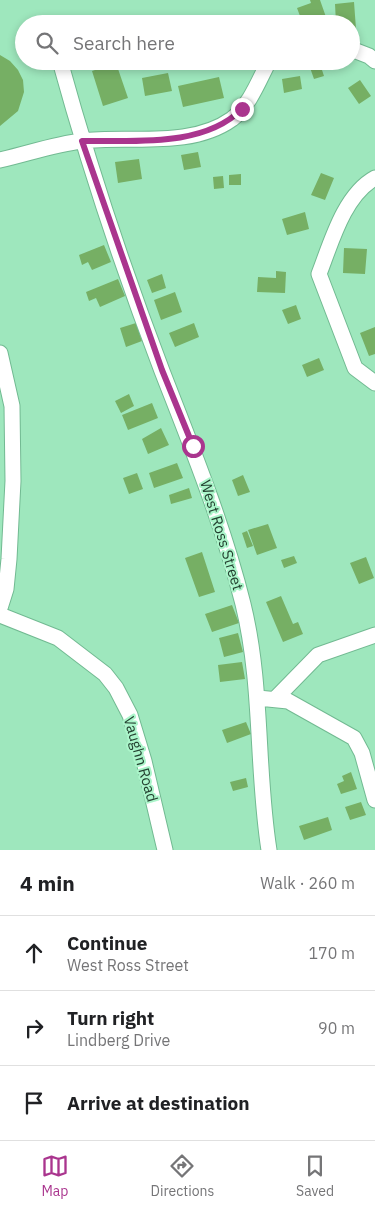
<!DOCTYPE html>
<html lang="en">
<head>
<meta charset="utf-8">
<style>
  :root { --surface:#fff; --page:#f2f2f2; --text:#202124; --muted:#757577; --line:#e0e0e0; --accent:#aa358e }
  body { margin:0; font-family:"IBM Plex Sans",sans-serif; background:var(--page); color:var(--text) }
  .stop { position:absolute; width:15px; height:15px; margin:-11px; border:4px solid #aa358e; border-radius:50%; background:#fff }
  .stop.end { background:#aa358e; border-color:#fff; box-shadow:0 1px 5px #0008 }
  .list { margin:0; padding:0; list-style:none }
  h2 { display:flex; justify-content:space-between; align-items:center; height:65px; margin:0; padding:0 20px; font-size:21px }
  h2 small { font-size:16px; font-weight:400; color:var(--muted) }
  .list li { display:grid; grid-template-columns:32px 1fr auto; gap:15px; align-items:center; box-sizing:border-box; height:75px; padding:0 20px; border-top:1px solid var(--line) }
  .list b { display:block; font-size:19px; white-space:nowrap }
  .list p { margin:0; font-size:16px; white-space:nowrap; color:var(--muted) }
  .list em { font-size:16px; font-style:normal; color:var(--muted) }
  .icon { flex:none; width:28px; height:28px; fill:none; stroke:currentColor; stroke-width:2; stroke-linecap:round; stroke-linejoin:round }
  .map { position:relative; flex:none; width:375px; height:850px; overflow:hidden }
  .search { position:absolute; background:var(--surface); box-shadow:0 2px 8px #0003; left:15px; right:15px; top:15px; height:55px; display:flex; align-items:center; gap:12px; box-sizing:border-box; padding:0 18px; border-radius:28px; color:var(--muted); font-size:19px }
  .sheet { height:290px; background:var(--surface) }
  nav { display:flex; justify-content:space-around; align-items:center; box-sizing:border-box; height:70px; border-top:1px solid var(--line); background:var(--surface); font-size:14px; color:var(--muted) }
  nav a { display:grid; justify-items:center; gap:2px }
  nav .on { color:var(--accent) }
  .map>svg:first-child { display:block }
</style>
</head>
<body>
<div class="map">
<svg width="375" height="850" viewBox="0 0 375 850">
  <rect width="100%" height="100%" fill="#9ee7bd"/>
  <path fill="#76af64" d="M310,0H320L326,17L303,24L297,8L311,3Z
    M354,2L356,29L351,30V24L336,23L335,4Z
    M0,55L10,61L18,70L23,80L24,92L18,111L0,126Z
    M319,61L324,76L314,79L308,62Z
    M116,63L128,98L103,106L92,71Z
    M168,73L172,91L145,96L142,78Z
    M300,76L302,89L284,93L282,79Z
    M219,77L224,98L183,107L178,86Z
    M360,80L371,96L359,104L348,88Z
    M198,152L201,167L184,170L181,155Z
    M139,159L142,179L118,183L115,162Z
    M321,173L334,178L325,200L311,195Z
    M241,174V185H229V175Z
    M223,176L224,188L214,189L213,177Z
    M305,212L309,229L287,235L282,219Z
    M104,245L111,262L92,270L88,262L82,265L79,255Z
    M344,248L367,249L365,274L343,273Z
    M276,271L286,272L285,293L257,292L258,277L276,278Z
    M162,274L166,288L152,293L147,280Z
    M118,279L125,296L100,307L96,298L89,301L86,292Z
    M175,292L182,312L161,320L154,300Z
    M296,305L301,319L288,324L282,310Z
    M136,323L142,341L126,347L120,328Z
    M194,323L199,337L175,347L169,333Z
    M375,327V354L369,356L360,333Z
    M319,358L324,370L307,377L302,365Z
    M129,394L134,406L121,413L115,401Z
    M152,403L158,418L128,430L122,415Z
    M161,428L169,445L148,454L142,439Z
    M177,463L183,478L154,488L149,473Z
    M137,473L143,489L129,494L123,478Z
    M243,475L250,492L238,496L232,480Z
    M189,488L192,498L171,504L169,495Z
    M268,524L277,548L257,555L248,530Z
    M247,531L253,546L247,548L242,533Z
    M202,552L215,592L199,597L185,558Z
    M294,556L297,563L284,568L281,560Z
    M366,557L374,578L359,584L350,563Z
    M281,596L293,624L298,622L303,634L283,642L266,602Z
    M232,605L239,623L212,632L205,614Z
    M238,633L243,652L224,657L219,638Z
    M242,662L245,679L220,682L218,665Z
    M246,722L251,734L227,743L222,730Z
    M351,772L357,789L341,794L337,784L344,781L342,776Z
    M246,778L248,787L233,791L230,782Z
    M361,802L366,815L350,820L345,807Z
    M328,817L332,830L304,840L299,826Z"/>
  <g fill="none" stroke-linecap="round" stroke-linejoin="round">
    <g stroke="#72ba92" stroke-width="17">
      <path id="minor" d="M351,49L369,56L375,61
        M60,61C89,166 123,269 162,371C192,448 223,524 243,604C263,685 256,768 269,850
        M0,160C27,154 55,144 82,141C129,135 190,149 232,119C250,105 259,80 269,61
        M375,178C344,195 331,243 319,274L355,368L375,383
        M0,353L12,406L13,481L9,559L6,589L0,608
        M0,615L58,638L105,674L116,688L130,715L144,761L165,850
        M258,698L288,701L354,738L362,753L375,800
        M275,699L318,655L375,635"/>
    </g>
    <use href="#minor" stroke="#fff" stroke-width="15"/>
  </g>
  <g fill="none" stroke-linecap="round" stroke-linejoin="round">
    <path stroke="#aa358e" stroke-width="6" d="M193,446L162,370L82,141C133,140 203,148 242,109"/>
  </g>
  <g text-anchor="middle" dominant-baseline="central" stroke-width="4" stroke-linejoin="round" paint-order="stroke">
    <g font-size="15" fill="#234130" stroke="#abf5ca">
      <text transform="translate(222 535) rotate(73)">West Ross Street</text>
      <text transform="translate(141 759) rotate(74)">Vaughn Road</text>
    </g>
  </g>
</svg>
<div class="stop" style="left:193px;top:446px"></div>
<div class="stop end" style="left:242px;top:109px"></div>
<div class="search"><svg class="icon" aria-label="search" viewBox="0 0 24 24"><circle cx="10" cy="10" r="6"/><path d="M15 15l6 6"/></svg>Search here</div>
</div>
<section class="sheet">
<h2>4 min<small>Walk · 260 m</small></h2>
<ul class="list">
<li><svg class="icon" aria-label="ahead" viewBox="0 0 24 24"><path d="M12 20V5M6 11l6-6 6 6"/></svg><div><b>Continue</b><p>West Ross Street</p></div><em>170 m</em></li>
<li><svg class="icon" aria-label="right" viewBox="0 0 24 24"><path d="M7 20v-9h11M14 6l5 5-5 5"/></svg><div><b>Turn right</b><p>Lindberg Drive</p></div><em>90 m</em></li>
<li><svg class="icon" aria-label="arrive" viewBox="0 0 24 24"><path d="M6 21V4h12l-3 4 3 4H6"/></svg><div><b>Arrive at destination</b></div></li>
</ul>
</section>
<nav>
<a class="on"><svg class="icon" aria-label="map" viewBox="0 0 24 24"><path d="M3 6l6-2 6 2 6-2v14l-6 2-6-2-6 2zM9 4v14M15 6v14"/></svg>Map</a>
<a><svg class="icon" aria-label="directions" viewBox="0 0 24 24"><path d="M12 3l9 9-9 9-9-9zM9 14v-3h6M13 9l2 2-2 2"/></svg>Directions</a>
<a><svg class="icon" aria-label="saved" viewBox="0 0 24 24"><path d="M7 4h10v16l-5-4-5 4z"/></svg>Saved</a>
</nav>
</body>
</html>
